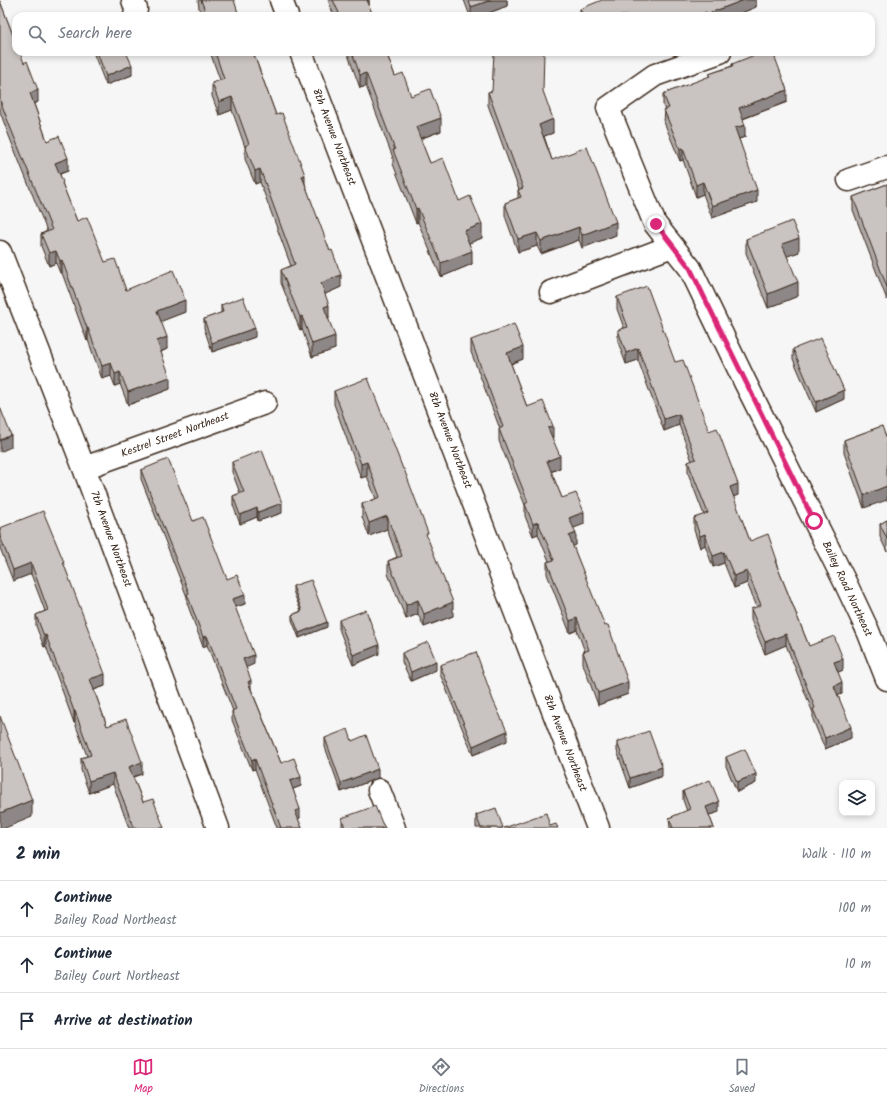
<!DOCTYPE html>
<html lang="en">
<head>
<meta charset="utf-8">
<style>
  :root { --surface:#fff; --page:#f6f6f7; --text:#1f2937; --muted:#747a83; --line:#e0e1e3; --accent:#db2777 }
  body { margin:0; font-family:Kalam,sans-serif; background:var(--page); color:var(--text) }
  .controls { position:absolute; right:12px; bottom:12px; display:grid; overflow:hidden; border-radius:8px; box-shadow:0 2px 6px #0003 }
  .controls button { width:36px; height:36px; display:grid; place-items:center; padding:0; border:0; border-bottom:1px solid var(--line); background:var(--surface); color:var(--text); font:20px sans-serif }
  .stop { position:absolute; width:12px; height:12px; margin:-9px; border:3px solid #db2777; border-radius:50%; background:#fff }
  .stop.end { background:#db2777; border-color:#fff; box-shadow:0 1px 4px #0008 }
  .list { margin:0; padding:0; list-style:none }
  h2 { display:flex; justify-content:space-between; align-items:center; height:52px; margin:0; padding:0 16px; font-size:17px }
  h2 small { font-size:13px; font-weight:400; color:var(--muted) }
  .list li { display:grid; grid-template-columns:26px 1fr auto; gap:12px; align-items:center; box-sizing:border-box; height:56px; padding:0 16px; border-top:1px solid var(--line) }
  .list b { display:block; font-size:15px; white-space:nowrap }
  .list p { margin:0; font-size:13px; white-space:nowrap; color:var(--muted) }
  .list em { font-size:13px; font-style:normal; color:var(--muted) }
  .icon { flex:none; width:22px; height:22px; fill:none; stroke:currentColor; stroke-width:2; stroke-linecap:round; stroke-linejoin:round }
  .map { position:relative; flex:none; width:887px; height:828px; overflow:hidden }
  .search { position:absolute; background:var(--surface); box-shadow:0 2px 6px #0003; left:12px; right:12px; top:12px; height:44px; display:flex; align-items:center; gap:10px; box-sizing:border-box; padding:0 14px; border-radius:12px; color:var(--muted); font-size:15px }
  .sheet { height:220px; background:var(--surface) }
  nav { display:flex; justify-content:space-around; align-items:center; box-sizing:border-box; height:56px; border-top:1px solid var(--line); background:var(--surface); font-size:11px; color:var(--muted) }
  nav a { display:grid; justify-items:center; gap:2px }
  nav .on { color:var(--accent) }
  .map>svg:first-child { display:block }
</style>
</head>
<body>
<div class="map">
<svg width="887" height="828" viewBox="0 0 887 828">
  <rect width="100%" height="100%" fill="#f7f6f6"/>
  <filter id="ink" filterUnits="userSpaceOnUse"><feTurbulence type="fractalNoise" baseFrequency=".025" numOctaves="2"/><feDisplacementMap in="SourceGraphic" scale="8" xChannelSelector="R" yChannelSelector="G"/><feConvolveMatrix kernelMatrix="1 2 1 2 8 2 1 2 1" color-interpolation-filters="sRGB"/></filter>
  <g filter="url(#ink)">
    <g fill="none" stroke-linecap="round" stroke-linejoin="round">
      <g stroke="#3b2a1e" stroke-width="25">
        <path id="minor" d="M133,0L136,9L135,16
          M281,0L287,16
          M301,52L598,828
          M720,52L655,75L608,108L655,224L690,268L745,382L845,582L868,631L887,679
          M849,180L887,167
          M0,252L84,468L218,828
          M551,292L672,246
          M84,468L265,403
          M379,790L394,828"/>
      </g>
      <use href="#minor" stroke="#fff" stroke-width="22"/>
    </g>
    <path fill="#ada8a6" stroke="#3b2a1e" d="M198,0H233L239,16H202L199,8Z
      M328,0H369V6L373,16H334Z
      M464,0H507V6L481,16H470Z
      M756,0V7L734,16H580V9Z
      M0,1L38,102L34,104L47,141L68,171L60,174L63,186L77,221L105,262L126,290L185,312L161,321L167,349L161,352L170,389L128,405L120,384L115,386L111,376L102,379L88,340L87,341L62,273H60L56,263L49,266L41,246V234L47,231L9,136L0,112Z
      M93,52H126L132,75L106,85Z
      M210,52H253L276,115L305,184L341,287L325,294L329,318H328L335,349L312,357L302,329L300,330L281,283V270L291,266L260,182L255,184L245,159V147L232,110L219,115L212,96V83L220,80Z
      M347,52H400L388,57L395,76L411,96L441,131L420,139L430,163L459,201L482,238L469,243L472,264L441,277L418,222L416,223L393,164V158L366,86L360,88Z
      M732,64L787,102L743,119L745,137L739,139L757,202L712,218L703,194L696,197L683,160L680,161L664,122L665,110L663,106V94L709,77V74L732,66Z
      M488,92H543L553,133L544,136L552,160L616,235L582,248L579,240L541,254L537,246L518,252L505,216V203L518,198V190H519L488,105Z
      M887,184V300L853,210V197Z
      M746,239L799,252L787,256L798,296L768,308L746,253Z
      M617,297L675,362L709,431L738,495L733,497L750,541L777,566L809,646L843,670L838,672L842,694L838,695L851,738L825,749L813,720V713L786,645L765,654L751,620V609L757,607L747,583L734,588L724,563L713,567L705,545L700,548L694,530V518L704,515L688,473V462L692,461L679,425L664,431L638,360L626,364L618,342V330L624,328L617,309Z
      M221,305L255,337L212,352L204,328V319L221,313Z
      M471,340L523,359L511,364L527,407L553,438H552L560,468L551,472L562,498L584,524L573,528L576,545L573,546L628,694L598,705L583,664V652H585L577,630L570,633L547,574V562L549,561L538,534L533,536L525,516V505L499,441V429H500L471,352Z
      M793,349L844,399L816,412L793,359Z
      M334,391L428,539L453,616L424,627L418,614L406,619L388,574V561L397,557L387,529L369,536L362,517V504L376,499L367,476L361,478L334,404Z
      M882,426L864,508L844,453V440Z
      M232,462L282,513L258,521L257,517L240,524L233,505V496L240,493L232,472Z
      M141,470L193,521L227,579L245,604L235,607L254,664L246,667L251,689L281,763L301,786L293,789L300,818L298,819L302,828H277L255,769L252,770L232,720V711H233L207,645L203,647L187,603V597L141,479Z
      M887,520V552L880,537V524Z
      M0,528L64,565L105,686L94,690L107,726L142,774L133,777L143,802L164,828H129L113,784L89,793L81,770V758L87,756L75,723H74L46,646L44,647L36,626V615L45,611L31,574L13,581L0,548Z
      M293,586L327,627L299,638L292,620V615L301,611L293,591Z
      M339,620L379,654L353,665L339,629Z
      M402,653L436,670L411,681L402,662Z
      M440,665L507,741L473,755L440,674Z
      M325,738L352,741L378,778L341,792L325,747Z
      M617,742L662,776L630,788L617,751Z
      M726,757L756,783L737,792L726,766Z
      M683,791L719,812L709,815L714,828H670L669,818L687,811L683,800Z
      M476,815L503,828H476Z
      M342,818L382,823L385,828H342Z"/>
    <path fill="#8d8887" stroke="#3b2a1e" d="M364,0H369V5L364,7Z
      M491,0H507V6L481,16H471V7Z
      M744,0H756V7L734,16H707V14Z
      M706,12V16H696Z
      M384,52H400L384,58Z
      M593,52H599L593,54Z
      M132,65V75L106,85V76Z
      M366,73V86L360,88V75Z
      M38,90V102L30,105V93Z
      M787,90V102L739,120V108Z
      M232,97V110L219,115V102Z
      M441,118V131L416,140V127Z
      M553,119V133L539,138V125Z
      M745,125V137L735,140V128Z
      M683,148V160L680,161V149Z
      M68,158V171L55,175V163Z
      M260,169V182L255,184V171Z
      M305,175V188L302,176Z
      M703,182V194L696,197V185Z
      M757,190V202L712,218V206Z
      M418,208V222L416,223V209Z
      M616,222V235L582,248V235Z
      M482,224V238L464,245V231Z
      M579,227V240L541,254V241Z
      M537,233V246L518,252V239Z
      M799,238V252L782,258V244Z
      M56,251V263L49,266V253Z
      M472,251V264L441,277V263Z
      M62,260V273H60V261Z
      M341,275V287L321,296V283Z
      M798,282V296L768,308V294Z
      M185,300V312L157,323V311Z
      M329,305V318L324,320V307Z
      M302,316V329L300,330V317Z
      M87,328H88V340L87,341Z
      M255,328V337L212,352V343Z
      M335,336V349L312,357V344Z
      M167,337V349L157,353V341Z
      M523,347V359L507,365V353Z
      M638,348V360L626,364V353Z
      M111,363V376L102,379V366Z
      M120,372V384L115,386V374Z
      M170,377V389L128,405V392Z
      M844,390V399L816,412V402Z
      M679,414V425L664,431V419Z
      M553,426V438L548,440V428Z
      M11,435V447L0,452V440Z
      M560,456V468L547,473V461Z
      M367,462V476L361,478V464Z
      M738,484V495L730,498V487Z
      M887,486V500L864,508V495Z
      M282,503V513L258,521V512Z
      M257,508V517L240,524V515Z
      M584,512V524L569,530V518Z
      M387,516V529L369,536V523Z
      M538,522V534L533,536V524Z
      M576,533V545L569,548V536Z
      M705,534V545L700,548V536Z
      M724,552V563L713,567V556Z
      M777,560V571L775,561Z
      M31,563V574L13,581V570Z
      M747,571V583L734,588V576Z
      M245,595V604L232,608V599Z
      M418,600V614L406,619V605Z
      M453,602V616L424,627V614Z
      M577,618V630L570,633V621Z
      M327,622V627L299,638V633Z
      M786,634V645L765,654V642Z
      M46,635V646L44,647V636Z
      M207,636V645L203,647V637Z
      M379,645V654L353,665V655Z
      M254,655V664L243,669V659Z
      M843,659V670L834,674V662Z
      M436,661V670L411,681V672Z
      M105,674V686L90,691V679Z
      M251,680V690L248,682Z
      M628,682V694L598,705V693Z
      M842,682V694L834,697V686Z
      M74,711H75V723H74Z
      M851,727V738L825,749V738Z
      M507,731V741L473,755V746Z
      M255,759V769L252,770V761Z
      M142,762V774L129,778V767Z
      M662,767V776L630,788V778Z
      M378,769V778L341,792V783Z
      M113,773V784L89,793V781Z
      M756,774V783L737,792V782Z
      M301,777V786L290,790V781Z
      M32,800V817L5,828H0V813Z
      M719,802V812L706,816V807Z
      M300,809V818L295,820V811Z"/>
    <path fill="#c9c3c1" stroke="#3b2a1e" d="M201,0H234L239,16H207Z
      M333,0H367L373,16H339L338,13H339Z
      M468,0H491L471,7Z
      M602,0H744L707,14L706,12L696,16H583L580,9Z
      M0,1L16,43V52H20L24,63L27,61L38,90L30,93L47,141L59,136L68,158L55,163L63,182L62,183L77,221L87,217L105,262L115,259L126,290L173,270L185,300L157,311L167,337L157,341L170,377L128,392L120,372L115,374L111,363L102,366L88,328H87L62,260L60,261L56,251L49,253L41,234L52,230L9,124L0,100Z
      M97,52H126L132,65L106,76Z
      M215,52H253L276,115L282,113L305,175L302,176L330,251L332,250L341,275L321,283L329,305L324,307L335,336L312,344L302,316L300,317L281,270L295,264L260,169L255,171L245,146L249,144L232,97L219,102L212,83L224,79Z
      M352,52H386L395,76L403,73L411,96L430,89L441,118L416,127L430,163L443,158L459,201L470,196L482,224L464,231L472,251L441,263L418,208L416,209L393,150H395L366,73L360,75Z
      M494,52H544L543,91L553,119L539,125L552,160L587,147L616,222L582,235L579,227L541,241L537,233L518,239L505,203L521,197L518,190L523,188L488,92L492,91Z
      M762,52H773L787,90L739,108L745,125L735,128L757,190L712,206L703,182L696,185L683,148L680,149L664,110L669,108L663,94L710,76L709,74L733,66L732,64Z
      M887,184V287L853,197Z
      M792,221L799,238L782,244L798,282L768,294L746,239Z
      M647,286L675,362L683,360L709,431L717,428L738,484L730,487L750,541L768,534L777,560L775,561L809,646L834,636L843,659L834,662L842,682L834,686L851,727L825,738L813,709L815,708L786,634L765,642L751,609L761,605L747,571L734,576L724,552L713,556L705,534L700,536L694,518L708,513L688,462L696,459L679,414L664,419L638,348L626,353L618,330L628,327L617,297Z
      M243,297L255,328L212,343L204,319L223,312L221,305Z
      M514,324L523,347L507,353L527,407L543,401L553,426L548,428L560,456L547,461L562,498L576,493L584,512L569,518L576,533L569,536L605,626L608,625L628,682L598,693L583,652L589,650L577,618L570,621L547,562L554,560L538,522L533,524L525,504L528,502L499,429L503,427L471,340Z
      M821,338L844,390L816,402L793,349Z
      M368,378L403,469H404L428,533L426,534L453,602L424,614L418,600L406,605L388,561L402,556L387,516L369,523L362,504L380,497L367,462L361,464L334,391Z
      M0,407L11,435L0,440Z
      M882,426L887,440V486L864,495L844,440Z
      M262,450L282,503L258,512L257,508L240,515L233,496L244,492L232,462Z
      M168,459L193,521L203,517L227,579L237,575L245,595L232,599L254,655L243,659L251,680L248,682L281,763L294,758L301,777L290,781L300,809L295,811L302,828H281L255,759L252,761L232,711L236,709L207,636L203,637L187,594L189,593L141,470Z
      M43,511L64,562H63L105,674L90,679L107,726L126,719L142,762L129,767L143,802L153,799L164,828H134L113,773L89,781L81,758L91,755L75,711H74L46,635L44,636L36,615L48,610L31,563L13,570L0,536V528Z
      M887,520V539L880,524Z
      M311,580L327,622L299,633L292,615L302,611L293,586Z
      M366,610L379,645L353,655L339,620Z
      M428,642L436,661L411,672L402,653Z
      M476,652L493,700L507,731L473,746L440,665Z
      M0,716L32,800L0,813Z
      M348,729L352,741L366,735L378,769L341,783L325,738Z
      M649,731L662,767L630,778L617,742Z
      M745,749L756,774L737,782L726,757Z
      M710,780L719,802L706,807L714,828H673L669,818L690,809L683,791Z
      M375,806L382,823L385,828H345L342,818Z
      M496,808L503,828H481L476,815Z
      M546,813L550,826L556,824L558,828H504Z"/>
  </g>
  <g fill="none" stroke-linecap="round" stroke-linejoin="round" filter="url(#ink)">
    <path stroke="#db2777" stroke-width="5" d="M656,224L690,268L814,521"/>
  </g>
  <g text-anchor="middle" dominant-baseline="central" stroke-width="3" stroke-linejoin="round" paint-order="stroke">
    <g font-size="11" fill="#3b2a1e" stroke="#fff">
      <text transform="translate(334 137) rotate(69)">8th Avenue Northeast</text>
      <text transform="translate(175 435) rotate(-20)">Kestrel Street Northeast</text>
      <text transform="translate(450 440) rotate(69)">8th Avenue Northeast</text>
      <text transform="translate(111 539) rotate(70)">7th Avenue Northeast</text>
      <text transform="translate(847 589) rotate(65)">Bailey Road Northeast</text>
      <text transform="translate(565 743) rotate(69)">8th Avenue Northeast</text>
    </g>
  </g>
</svg>
<div class="controls">
<button><svg class="icon" aria-label="layers" viewBox="0 0 24 24"><path d="M12 4l9 5-9 5-9-5zM3 14l9 5 9-5"/></svg></button>
</div>
<div class="stop" style="left:814px;top:521px"></div>
<div class="stop end" style="left:656px;top:224px"></div>
<div class="search"><svg class="icon" aria-label="search" viewBox="0 0 24 24"><circle cx="10" cy="10" r="6"/><path d="M15 15l6 6"/></svg>Search here</div>
</div>
<section class="sheet">
<h2>2 min<small>Walk · 110 m</small></h2>
<ul class="list">
<li><svg class="icon" aria-label="ahead" viewBox="0 0 24 24"><path d="M12 20V5M6 11l6-6 6 6"/></svg><div><b>Continue</b><p>Bailey Road Northeast</p></div><em>100 m</em></li>
<li><svg class="icon" aria-label="ahead" viewBox="0 0 24 24"><path d="M12 20V5M6 11l6-6 6 6"/></svg><div><b>Continue</b><p>Bailey Court Northeast</p></div><em>10 m</em></li>
<li><svg class="icon" aria-label="arrive" viewBox="0 0 24 24"><path d="M6 21V4h12l-3 4 3 4H6"/></svg><div><b>Arrive at destination</b></div></li>
</ul>
</section>
<nav>
<a class="on"><svg class="icon" aria-label="map" viewBox="0 0 24 24"><path d="M3 6l6-2 6 2 6-2v14l-6 2-6-2-6 2zM9 4v14M15 6v14"/></svg>Map</a>
<a><svg class="icon" aria-label="directions" viewBox="0 0 24 24"><path d="M12 3l9 9-9 9-9-9zM9 14v-3h6M13 9l2 2-2 2"/></svg>Directions</a>
<a><svg class="icon" aria-label="saved" viewBox="0 0 24 24"><path d="M7 4h10v16l-5-4-5 4z"/></svg>Saved</a>
</nav>
</body>
</html>
